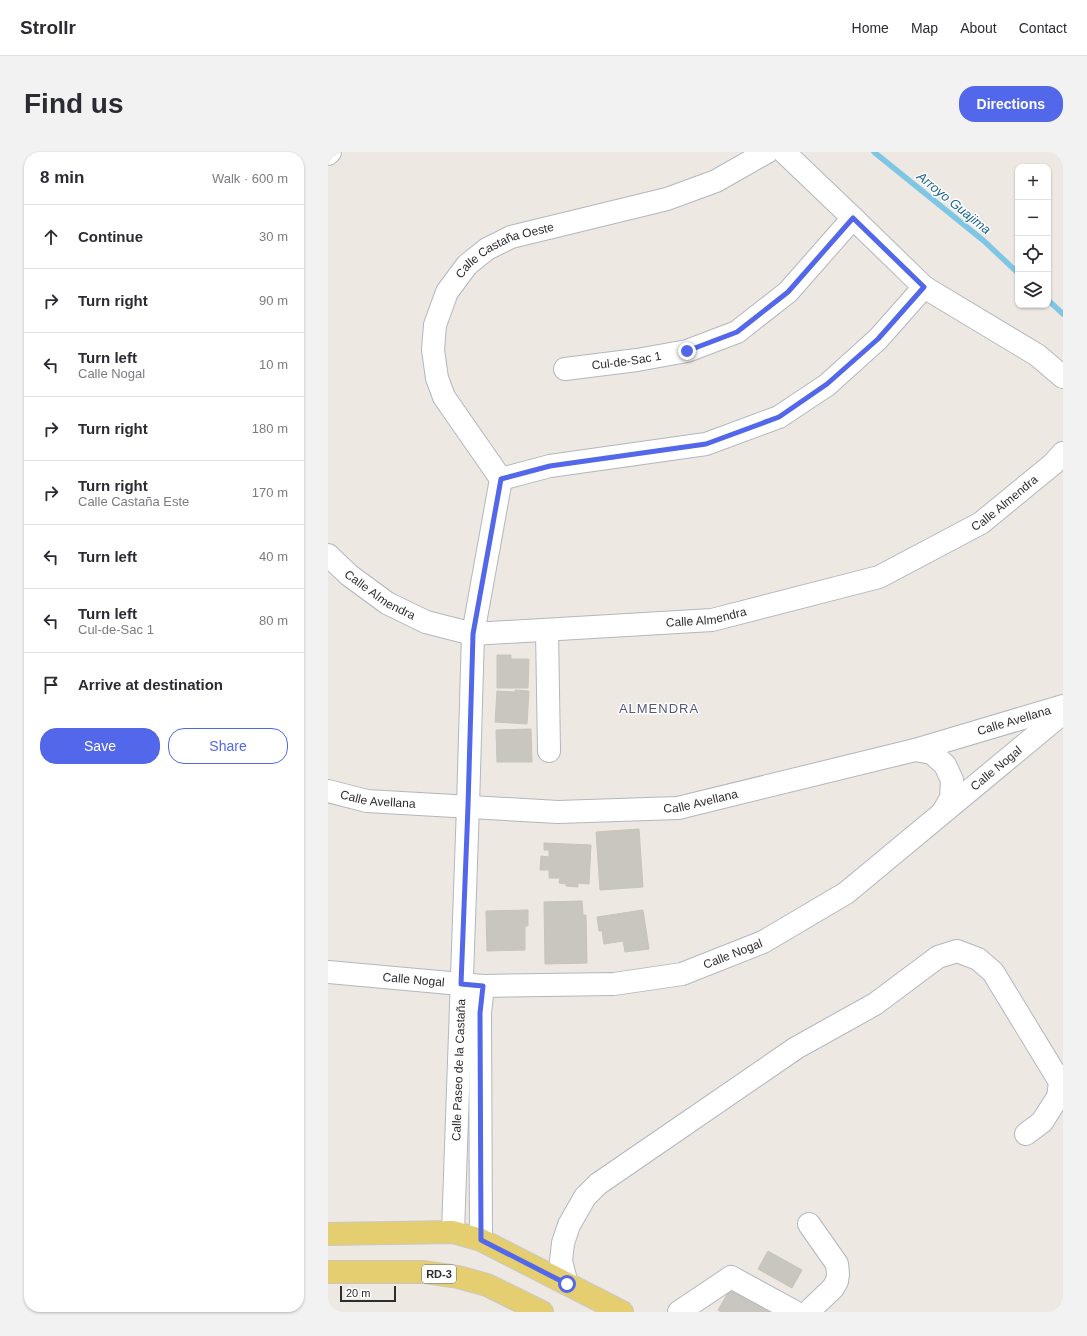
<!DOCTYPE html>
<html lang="en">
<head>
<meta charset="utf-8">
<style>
  :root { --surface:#fff; --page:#f2f2f3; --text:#2b2b33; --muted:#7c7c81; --line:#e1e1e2; --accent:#5267e9 }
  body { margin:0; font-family:Arial,sans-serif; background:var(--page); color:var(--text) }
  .controls { position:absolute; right:12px; top:12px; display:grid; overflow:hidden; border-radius:8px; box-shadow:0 1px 3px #0004 }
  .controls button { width:36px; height:36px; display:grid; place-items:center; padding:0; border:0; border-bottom:1px solid var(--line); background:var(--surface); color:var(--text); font:20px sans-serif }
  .scale { position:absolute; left:12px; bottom:10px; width:56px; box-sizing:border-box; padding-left:4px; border:2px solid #2d2d2d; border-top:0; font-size:11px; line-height:14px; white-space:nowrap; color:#2d2d2d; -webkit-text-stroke:3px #fff; paint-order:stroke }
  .stop { position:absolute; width:12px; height:12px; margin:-9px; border:3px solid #5267e9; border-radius:50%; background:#fff }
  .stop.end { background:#5267e9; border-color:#fff; box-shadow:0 1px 4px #0008 }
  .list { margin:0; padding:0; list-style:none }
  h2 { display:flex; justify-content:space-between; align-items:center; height:52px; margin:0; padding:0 16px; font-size:17px }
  h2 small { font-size:13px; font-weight:400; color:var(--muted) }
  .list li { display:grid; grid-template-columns:26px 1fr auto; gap:12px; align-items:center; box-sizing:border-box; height:64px; padding:0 16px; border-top:1px solid var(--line) }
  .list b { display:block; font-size:15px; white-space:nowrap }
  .list p { margin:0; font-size:13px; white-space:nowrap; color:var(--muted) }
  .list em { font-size:13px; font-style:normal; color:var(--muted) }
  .actions { display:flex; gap:8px; padding:12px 16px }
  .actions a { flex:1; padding:9px 0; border:1px solid var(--accent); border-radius:16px; text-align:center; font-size:14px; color:var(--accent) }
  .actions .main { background:var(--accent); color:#fff }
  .icon { flex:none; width:22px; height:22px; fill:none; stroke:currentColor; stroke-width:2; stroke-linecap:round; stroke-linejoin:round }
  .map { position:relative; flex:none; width:735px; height:1160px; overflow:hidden; border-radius:16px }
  header { display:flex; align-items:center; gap:24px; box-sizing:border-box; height:56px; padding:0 20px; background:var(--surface); border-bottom:1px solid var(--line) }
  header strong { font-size:19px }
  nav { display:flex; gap:22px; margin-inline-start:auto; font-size:14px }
  .intro { display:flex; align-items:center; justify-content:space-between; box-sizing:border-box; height:96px; padding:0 24px }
  h1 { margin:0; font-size:28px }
  .button { padding:10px 18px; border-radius:16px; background:var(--accent); color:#fff; font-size:14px; font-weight:700 }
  main { display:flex; gap:24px; padding:0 24px }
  aside { flex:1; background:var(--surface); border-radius:16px; box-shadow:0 1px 3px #0004 }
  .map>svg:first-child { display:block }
</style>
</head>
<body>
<header>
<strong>Strollr</strong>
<nav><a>Home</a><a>Map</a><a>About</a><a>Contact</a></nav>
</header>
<div class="intro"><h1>Find us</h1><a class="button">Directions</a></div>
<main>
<aside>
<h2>8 min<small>Walk · 600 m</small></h2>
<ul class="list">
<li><svg class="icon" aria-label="ahead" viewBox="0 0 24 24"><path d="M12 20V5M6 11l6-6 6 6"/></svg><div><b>Continue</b></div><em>30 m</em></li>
<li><svg class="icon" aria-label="right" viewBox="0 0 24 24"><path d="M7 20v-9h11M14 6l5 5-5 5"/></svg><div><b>Turn right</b></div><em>90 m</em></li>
<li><svg class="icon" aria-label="left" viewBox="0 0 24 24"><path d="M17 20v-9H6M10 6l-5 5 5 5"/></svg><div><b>Turn left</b><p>Calle Nogal</p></div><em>10 m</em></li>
<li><svg class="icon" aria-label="right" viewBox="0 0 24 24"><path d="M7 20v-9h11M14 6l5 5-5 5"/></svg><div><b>Turn right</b></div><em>180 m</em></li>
<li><svg class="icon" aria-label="right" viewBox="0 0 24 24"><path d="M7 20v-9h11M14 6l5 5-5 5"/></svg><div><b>Turn right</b><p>Calle Castaña Este</p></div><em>170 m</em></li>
<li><svg class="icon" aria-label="left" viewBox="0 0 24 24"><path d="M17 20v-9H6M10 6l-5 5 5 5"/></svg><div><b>Turn left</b></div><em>40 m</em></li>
<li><svg class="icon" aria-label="left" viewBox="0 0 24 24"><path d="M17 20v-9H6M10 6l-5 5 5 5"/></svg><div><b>Turn left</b><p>Cul-de-Sac 1</p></div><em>80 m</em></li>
<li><svg class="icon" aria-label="arrive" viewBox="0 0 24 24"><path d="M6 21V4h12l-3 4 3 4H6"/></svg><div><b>Arrive at destination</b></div></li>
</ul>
<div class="actions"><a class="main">Save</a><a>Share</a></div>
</aside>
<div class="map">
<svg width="735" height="1160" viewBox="0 0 735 1160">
  <rect width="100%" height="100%" fill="#ede8e1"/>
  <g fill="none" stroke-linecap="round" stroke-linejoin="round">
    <path stroke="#7fc5e4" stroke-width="5.5" d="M546,0L656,89L690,121
      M720,148L735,162"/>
  </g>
  <path fill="#c9c6bf" stroke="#c8c4ba" d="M169,503H183V507H201L200,536H169Z
    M187,538L201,539L199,572L167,570L169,539L187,540Z
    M203,577L204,610H169L168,578Z
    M311,677L315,735L272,738L268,680Z
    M216,691L263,693L261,732L250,731V735L238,734V732L231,731L232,726H221V718H212L213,704L221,705V698H216Z
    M254,749L255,763H258L259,811L217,812L216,750Z
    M200,758V774H197V798L159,799L158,759Z
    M315,758L321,797L297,800L295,789L276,792L274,779H271L269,765Z
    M440,1099L474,1118L464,1136L430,1117Z
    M404,1134L451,1160H393L390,1158Z"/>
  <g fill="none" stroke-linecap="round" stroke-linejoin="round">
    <g stroke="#b4b6bf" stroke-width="24">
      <g id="minor">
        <path d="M456,0L525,66L596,135L709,203L735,225"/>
        <path d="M0,2L2,0"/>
        <path id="s1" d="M237,217L309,208L359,199L409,180L460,140L525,66"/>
        <path id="s2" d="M173,327L116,245L109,226L105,198L107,173L119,140L139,113L159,97L183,85L339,47L388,29L439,0"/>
        <path d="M173,327L222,314L378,292L451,265L499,233L550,187L596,135"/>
        <path id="s3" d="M0,403L21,423L59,451L98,470L145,482L384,468L551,425L653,371L725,312L735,301"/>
        <path d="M219,478L221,599"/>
        <path d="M587,598L604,601L617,613L624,628L623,646L615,660"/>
        <path id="s4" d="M0,639L39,649L230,660L350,656L587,598L735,554"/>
        <path id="s5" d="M0,820L155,834L286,832L354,822L435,790L518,741L735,561"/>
        <path id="s6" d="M125,1080L140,654L145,482L173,327"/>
        <path d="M153,1088L152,861L155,834"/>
        <path d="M239,1132L233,1109L235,1091L241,1073L257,1045L270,1032L468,896L547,852L610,805L629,799L650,807L665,820L732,930L730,945L714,970L698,982"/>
        <path d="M351,1160L403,1125L467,1160"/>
        <path d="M480,1160L505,1136L509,1129L510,1122L509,1112L481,1072"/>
      </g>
    </g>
    <g stroke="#c8c8c8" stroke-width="24">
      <path id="major" d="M0,1082L125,1080L153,1088L294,1160
        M0,1120H96L130,1125L159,1133L214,1160"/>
    </g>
    <use href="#minor" stroke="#fff" stroke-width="22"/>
    <use href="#major" stroke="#e4ce6f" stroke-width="22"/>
  </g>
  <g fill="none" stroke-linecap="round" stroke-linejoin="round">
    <path stroke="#5267e9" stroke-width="5" d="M239,1132L153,1088L152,861L155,834L133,832L140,654L145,482L173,327L222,314L378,292L451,265L499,232L550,187L596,135L525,66L460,140L409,180L359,199"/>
  </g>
  <g text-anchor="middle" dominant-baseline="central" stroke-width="3" stroke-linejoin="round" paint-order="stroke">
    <rect fill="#fff" stroke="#6c6c6c" stroke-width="1" x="94" y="1113" width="34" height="18" rx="3"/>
    <g font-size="11" font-weight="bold" fill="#2d2d2d">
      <text x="111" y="1122">RD-3</text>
    </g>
    <g font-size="12" fill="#2d2d2d" stroke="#fff">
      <text stroke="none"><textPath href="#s2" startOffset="283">Calle Castaña Oeste</textPath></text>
      <text stroke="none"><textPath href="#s1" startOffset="62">Cul-de-Sac 1</textPath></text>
      <text stroke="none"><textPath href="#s3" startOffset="726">Calle Almendra</textPath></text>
      <text stroke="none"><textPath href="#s3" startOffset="66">Calle Almendra</textPath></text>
      <text stroke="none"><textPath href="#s3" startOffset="402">Calle Almendra</textPath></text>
      <text stroke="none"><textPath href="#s4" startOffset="699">Calle Avellana</textPath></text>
      <text stroke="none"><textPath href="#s5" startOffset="734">Calle Nogal</textPath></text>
      <text stroke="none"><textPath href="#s4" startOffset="51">Calle Avellana</textPath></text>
      <text stroke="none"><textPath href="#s4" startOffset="375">Calle Avellana</textPath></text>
      <text stroke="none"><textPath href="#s5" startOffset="410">Calle Nogal</textPath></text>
      <text stroke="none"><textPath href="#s5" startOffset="86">Calle Nogal</textPath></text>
      <text stroke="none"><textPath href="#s6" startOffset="162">Calle Paseo de la Castaña</textPath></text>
    </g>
    <g font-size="13" font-style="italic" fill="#1b6493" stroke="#fff">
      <text transform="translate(626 51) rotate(39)">Arroyo Guajima</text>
    </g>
    <g font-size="13" letter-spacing="1" fill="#51577a" stroke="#fff">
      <text x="331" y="556">ALMENDRA</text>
    </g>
  </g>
</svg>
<div class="controls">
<button>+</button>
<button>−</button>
<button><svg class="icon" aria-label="locate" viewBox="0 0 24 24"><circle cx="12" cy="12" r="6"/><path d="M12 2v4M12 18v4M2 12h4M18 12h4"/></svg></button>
<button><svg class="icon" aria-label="layers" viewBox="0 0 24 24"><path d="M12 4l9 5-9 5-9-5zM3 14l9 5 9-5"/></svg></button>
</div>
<div class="scale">20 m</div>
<div class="stop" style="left:239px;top:1132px"></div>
<div class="stop end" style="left:359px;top:199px"></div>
</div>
</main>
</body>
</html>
